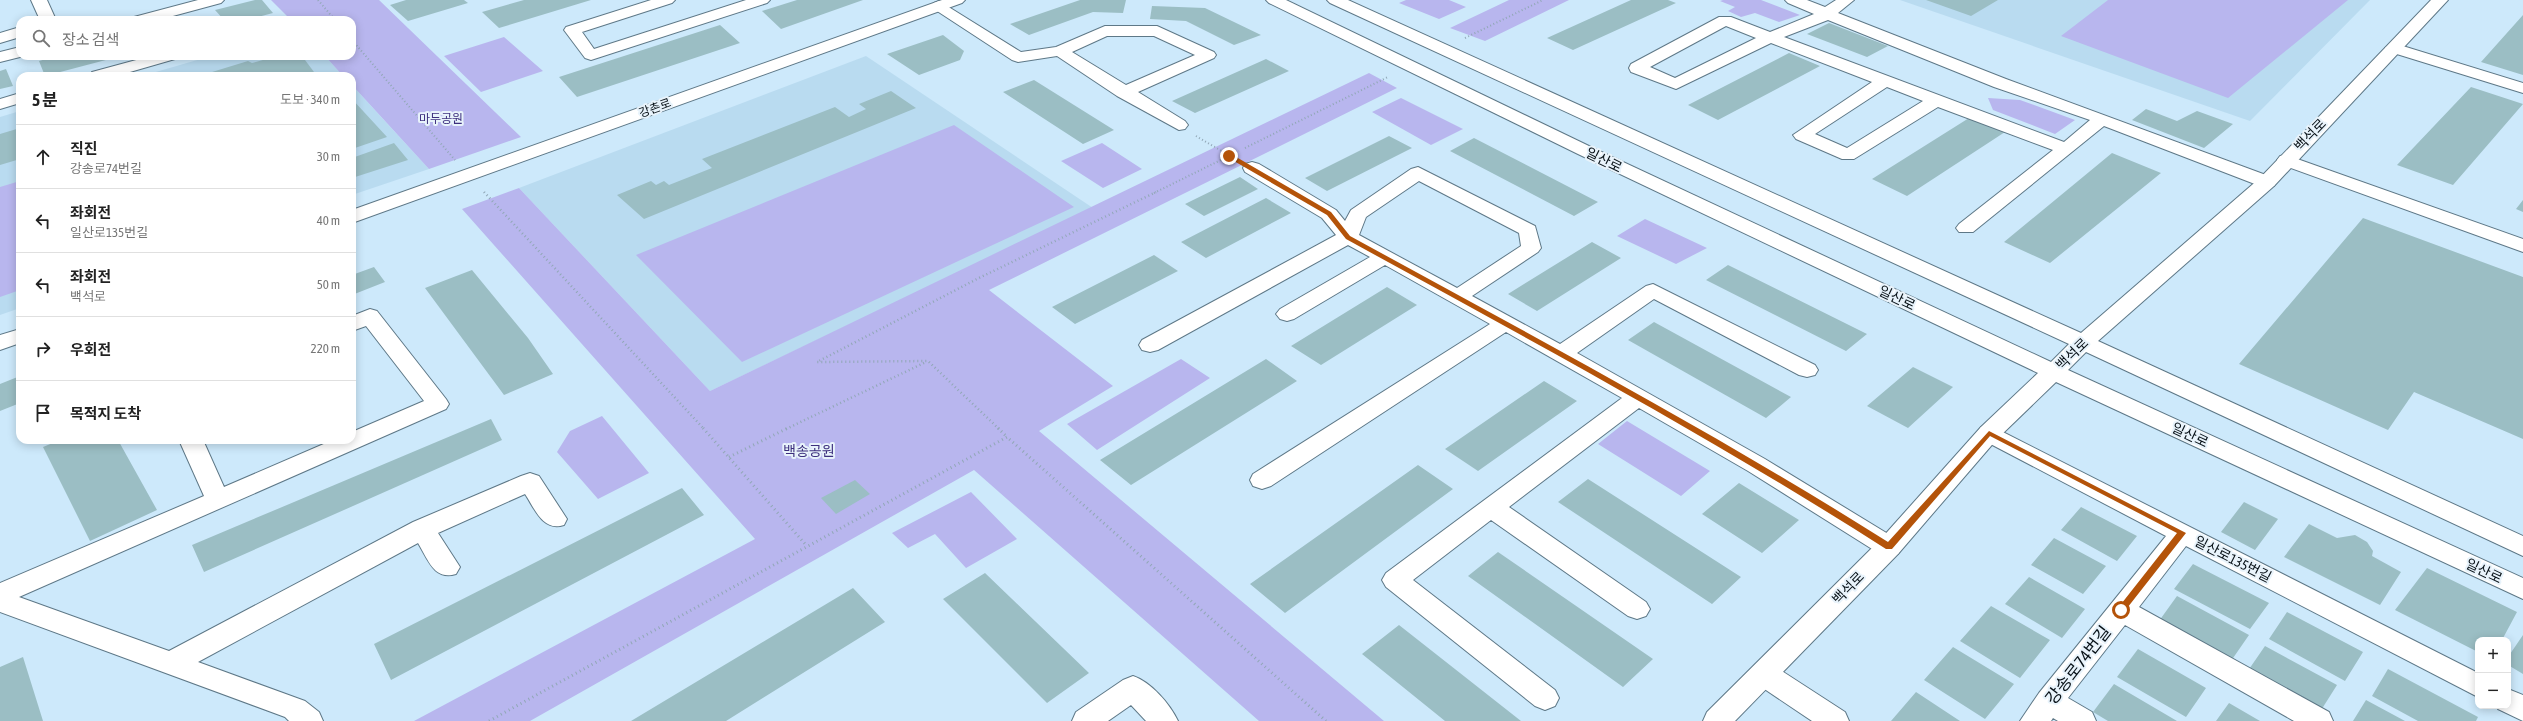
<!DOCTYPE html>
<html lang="ko">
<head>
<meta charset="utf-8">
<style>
  :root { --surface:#fff; --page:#f6f6f6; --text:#222; --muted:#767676; --line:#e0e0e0 }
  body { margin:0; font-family:"Asap Condensed","Noto Sans KR",sans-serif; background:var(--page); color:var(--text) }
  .controls { position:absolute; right:12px; bottom:12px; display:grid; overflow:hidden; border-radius:8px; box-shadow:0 2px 10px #0003 }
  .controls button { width:36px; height:36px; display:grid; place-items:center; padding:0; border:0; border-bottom:1px solid var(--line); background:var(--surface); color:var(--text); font:20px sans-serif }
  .stop { position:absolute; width:12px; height:12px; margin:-9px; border:3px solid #b45309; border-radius:50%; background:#fff }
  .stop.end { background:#b45309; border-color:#fff; box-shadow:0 1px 4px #0008 }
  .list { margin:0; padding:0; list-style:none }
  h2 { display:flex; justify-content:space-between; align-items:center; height:52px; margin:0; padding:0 16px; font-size:17px }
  h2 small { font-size:13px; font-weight:400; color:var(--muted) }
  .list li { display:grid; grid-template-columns:26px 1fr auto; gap:12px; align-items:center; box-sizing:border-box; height:64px; padding:0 16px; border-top:1px solid var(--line) }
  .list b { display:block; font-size:15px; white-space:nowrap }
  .list p { margin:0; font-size:13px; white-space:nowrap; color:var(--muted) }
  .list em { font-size:13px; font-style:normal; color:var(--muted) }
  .icon { flex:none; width:22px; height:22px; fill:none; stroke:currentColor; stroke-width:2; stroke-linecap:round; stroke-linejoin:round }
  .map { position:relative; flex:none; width:2523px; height:721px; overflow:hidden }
  .search { position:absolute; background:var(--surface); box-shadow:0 2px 10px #0003; left:16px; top:16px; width:340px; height:44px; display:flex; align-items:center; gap:10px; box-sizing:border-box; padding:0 14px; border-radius:12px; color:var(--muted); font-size:15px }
  .panel { position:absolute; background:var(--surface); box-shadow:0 2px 10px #0003; left:16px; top:72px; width:340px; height:372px; border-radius:12px }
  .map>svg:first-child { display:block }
</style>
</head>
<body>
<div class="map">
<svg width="2523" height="721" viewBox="0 0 2523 721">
  <rect width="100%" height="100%" fill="#cde9fb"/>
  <path fill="#b9dbf0" d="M1900,0H2370L2250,121Z
    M211,56H325L343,76H142Z
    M866,56L1093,208L710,391L519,188Z
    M352,85L382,118L429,169L352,195Z
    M20,111V308L0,315V117Z"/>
  <path fill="#b8b6ee" d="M271,0H379L521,137L429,169L352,85V76H343L325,56H352V20H291Z
    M1406,0H1449L1466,7L1439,19L1399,3Z
    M1509,0H1569L1485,41L1450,28Z
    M1723,0H1761L1800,15L1779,22L1755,13L1741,17L1728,11L1735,7L1720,1Z
    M2108,0H2348L2228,98L2061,36Z
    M504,37L543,71L481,92L444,56Z
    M1369,73L1397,88L989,290L1113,386L1039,431L1384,721H1259L974,470L530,721H414L755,539L462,209L519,188L710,391Z
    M1401,98L1463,129L1431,145L1372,112Z
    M1988,98L2020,100L2075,120L2055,134L1993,110Z
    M954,125L1074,207L742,362L636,255Z
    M1102,143L1142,169L1103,188L1061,161Z
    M20,181V290L0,297V187Z
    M1645,219L1707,248L1676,264L1617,236Z
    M1181,359L1210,378L1097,450L1067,424Z
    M602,416L649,473L598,499L557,452L570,431Z
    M1627,421L1710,471L1681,496L1598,444Z
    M971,492L1017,539L966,568L935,534L908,548L892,533Z"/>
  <path fill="#9bbec4" d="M255,0H262L273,13L246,20H224L215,10Z
    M406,0H464L468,3L408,21L390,5Z
    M524,0H591L499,28L482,12Z
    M797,0H863L781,29L762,11Z
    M1080,0H1126L1123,13L1093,12L1029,35L1010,24Z
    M1631,0H1668L1676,3L1573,50L1547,38Z
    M1926,0H1998L1971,16Z
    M1152,6L1205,8L1261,35L1234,45L1186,21L1150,19Z
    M2523,15V75L2481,62Z
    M1829,23L1888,46L1867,57L1807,34Z
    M720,25L740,43L577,97L559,77Z
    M943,35L964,51L960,60L919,75L887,54Z
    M1789,53L1820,66L1718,120L1688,105Z
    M57,56H121L45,76L39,61Z
    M277,56H302L317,76H199L248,61L252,63Z
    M1266,59L1289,71L1195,113L1172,101Z
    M6,69L13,86L0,89V71Z
    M1034,80L1114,130L1083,144L1003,92Z
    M2471,87L2523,104L2453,185L2397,165Z
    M891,91L916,108L644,219L617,195L651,181L656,185L664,181L669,185L712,168L702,159L835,107L849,117L866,109L859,104Z
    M352,99L387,137L352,149Z
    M2146,109L2177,121L2197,111L2233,124L2204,148L2132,120Z
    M1969,118L2005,132L1907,196L1872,179Z
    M20,128V159L0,165V134Z
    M1389,136L1412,148L1327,191L1305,178Z
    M1474,138L1598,202L1574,216L1450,151Z
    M394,143L408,160L352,178V158Z
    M2112,153L2161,173L2050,263L2004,242Z
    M1240,177L1258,189L1204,216L1185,204Z
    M1266,198L1291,213L1206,258L1181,242Z
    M2523,200V212L2516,209Z
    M2363,218L2523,277V439L2414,392L2388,430L2239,364Z
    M1592,242L1621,258L1537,311L1508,294Z
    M1154,255L1178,271L1075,324L1052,307Z
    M1728,265L1867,334L1846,351L1706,280Z
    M374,267L385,282L352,295V275Z
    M472,270L528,338L553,374L504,395L425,288Z
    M1387,287L1417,305L1321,365L1291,346Z
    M1654,322L1791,397L1766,418L1628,340Z
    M1266,359L1297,381L1131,485L1100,460Z
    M1913,367L1953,387L1908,428L1867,406Z
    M20,376V403L0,411V384Z
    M1544,381L1577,401L1478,471L1445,449Z
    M491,419L502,440L204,572L192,545Z
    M60,440H118L157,510L90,541L43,447Z
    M1418,465L1453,489L1285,613L1250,584Z
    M1588,479L1741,577L1712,604L1558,502Z
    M855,480L870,494L836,514L821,498Z
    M1739,483L1799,520L1762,553L1702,514Z
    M682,488L704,515L391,680L374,644Z
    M2244,502L2278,519L2255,550L2221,532Z
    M2081,507L2137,536L2117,561L2061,530Z
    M2309,524L2337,538L2355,535L2367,542L2373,551L2372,556L2401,572L2380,605L2284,557Z
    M2054,538L2106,566L2083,594L2031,565Z
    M1498,552L1653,659L1623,687L1468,576Z
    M2193,564L2269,603L2250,629L2174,589Z
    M2427,568L2517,612L2502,640H2478V652L2395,610Z
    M985,573L1089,673L1047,703L943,599Z
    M2029,577L2085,609L2062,638L2005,604Z
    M853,588L885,622L726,721H631Z
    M2177,596L2249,635L2231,661L2159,621Z
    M1991,606L2050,640L2020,678L1960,641Z
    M2287,612L2363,652L2345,681L2269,639Z
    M1399,625L1521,721H1445L1362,654Z
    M2523,635V674L2508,665V657Z
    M2265,646L2337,685L2318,715L2245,675Z
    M1953,647L2014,684L1985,719L1924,680Z
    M2138,649L2206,688L2186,717L2117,677Z
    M23,657L43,721H0V667Z
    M2388,669L2478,717L2476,721H2418L2372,696Z
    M2114,684L2177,721H2108L2093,712Z
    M1916,692L1960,721H1891Z
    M2366,700L2405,721H2353Z
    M2229,703L2260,721H2216Z"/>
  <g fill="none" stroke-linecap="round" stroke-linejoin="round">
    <g stroke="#5e7887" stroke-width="2">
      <path id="minor" d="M31,0H47L56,20H40Z
        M198,0H224L221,3L158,20H132L134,17Z
        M651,0H675L672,3L582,32L594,49L746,0H770L767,3L591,60L585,58L564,30L566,27Z
        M1785,0H1807L1825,7L1836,0H1854L1838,13L2006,79L2274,178L2276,182L2274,186H2260L2104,126L1973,232H1959L1956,228L1959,224L2053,150L1938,107L1854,159H1842L1796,139L1793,135L1872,82L1771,43L1676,89L1631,72L1629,68L1631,64L1719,17H1731L1770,32L1814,14L1788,3ZM1828,20L1994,87L2090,120L2064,142L1784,37ZM1726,26L1756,38L1675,78L1650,67ZM1887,87L1923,101L1847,148L1815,134Z
        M939,1L1021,52L1056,47L1105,26H1157L1214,52L1216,55L1214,58L1138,92L1185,121L1188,125L1185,129L1179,130L1117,96L1057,56L1018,62L1012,60L934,9L931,6L934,3ZM1107,36H1154L1195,55L1126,85L1072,52Z
        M20,27V37L0,43V33Z
        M2393,43L2523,83V93L2387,51L2385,48Z
        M20,47V56H24L0,62V52Z
        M151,56H177L175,59L116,76H90L92,72Z
        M20,93V103L0,109V99Z
        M2286,155L2523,239V252L2280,164L2277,160L2280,156Z
        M1252,162L1259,164L1336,210L1345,221L1351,210L1411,169L1418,167L1535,226L1541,248L1538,252L1472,296L1560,344L1646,286L1653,284L1815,365L1818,370L1815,375L1807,377L1799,375L1654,299L1577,353L1765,459L1898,540L1902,547L1898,554L1889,556L1880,554L1748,471L1639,408L1509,507L1646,602L1650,609L1646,616L1637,619L1628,616L1491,520L1413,580L1555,690L1559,698L1555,706L1545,710L1535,706L1386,587L1382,580L1386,573L1622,398L1506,332L1271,486L1262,489L1253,486L1250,480L1253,474L1490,324L1385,265L1294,319L1287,321L1280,319L1276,314L1280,309L1370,257L1348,245L1158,350L1150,352L1142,350L1139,345L1142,340L1336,235L1322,218L1245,172L1243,168L1245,164ZM1419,181L1519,233L1521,246L1457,288L1359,235L1366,217Z
        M370,309L377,311L446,399L449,404L446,409L19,597L169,651L413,522L521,476L530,473L539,476L567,519L564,525C543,532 535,509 525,494L438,533L460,567L456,574C434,581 428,559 418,543L198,662L305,701L319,712L323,721H289L285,717L0,612V583L204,496L179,440H203L224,487L333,440H352V432L424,401L366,326L352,331V316Z
        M1989,425L2478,673V697L2186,546L2139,607L2329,712L2333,721H2294L2125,625L2068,698L2092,712L2096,721H2058L2053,718L2051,721H2020L2039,693L2166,536L1981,439L1977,433L1981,427Z
        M1764,663L1774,666L1845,712L1849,721H1812L1754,682L1750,674L1754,666Z
        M1133,676C1151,682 1170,704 1178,721H1146L1131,705L1108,721H1072L1076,712L1123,680Z
        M2508,689L2523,695V721L2498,709L2496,706H2508Z"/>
    </g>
    <g stroke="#5e7887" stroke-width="2">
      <path id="major" d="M942,0H965L962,3L352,223V210Z
        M1266,0H1286L1591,147L2051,362L2069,344L1330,3L1327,0H1348L2081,333L2260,178L2431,0H2448L2274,186L2098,341L2523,536V556L2086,352L2068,370L2523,578V599L2056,382L1997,439L1898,554L1735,721H1703L1707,712L1880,540L1981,427L2038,373L1578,154L1269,3Z
        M20,329V343L0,350V335Z"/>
    </g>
    <path stroke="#91a7b6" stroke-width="2" stroke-dasharray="1 2.5" stroke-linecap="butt" d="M318,0L335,20
      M1465,38L1543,0
      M352,40L455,160
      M1196,136L1230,156
      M1245,148L1388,77
      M1154,193L1239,151"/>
    <path stroke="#91a7b6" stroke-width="2.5" stroke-dasharray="1 3" stroke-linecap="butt" d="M484,192L704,429
      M786,429L926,362
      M999,429L928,361L817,362L977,279L1156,192"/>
    <path stroke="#91a7b6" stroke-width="3" stroke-dasharray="1 3.5" stroke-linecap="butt" d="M703,428L806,545
      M998,428L1007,437
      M729,457L788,428
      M489,721L1007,437L1326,721"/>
    <use href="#minor" fill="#fff" fill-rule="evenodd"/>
    <use href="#major" fill="#fff" fill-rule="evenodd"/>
  </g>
  <path fill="#b45309" d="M1227,154H1231L1331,212L1350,236C1531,335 1714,432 1888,542L1989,431L2186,533L2124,612H2118V608L2177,533L1990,436L1892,549H1886C1711,437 1528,339 1346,239L1327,215L1227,157Z"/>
  <g text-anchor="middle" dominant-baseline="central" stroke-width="4" stroke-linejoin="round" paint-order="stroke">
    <g font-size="12" fill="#071016" stroke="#e8f3fb">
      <text transform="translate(655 108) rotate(-20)">강촌로</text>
    </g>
    <g font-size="12" fill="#3c2f7d" stroke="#e8f3fb">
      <text x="441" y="119">마두공원</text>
    </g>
    <g font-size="14" fill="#071016" stroke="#e8f3fb">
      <text transform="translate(2310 135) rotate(-46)">백석로</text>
      <text transform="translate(1604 160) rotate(26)">일산로</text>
      <text transform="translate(1897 298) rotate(25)">일산로</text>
      <text transform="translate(2072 354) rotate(-44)">백석로</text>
      <text transform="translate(2190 435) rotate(25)">일산로</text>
      <text transform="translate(2233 559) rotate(27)">일산로135번길</text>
      <text transform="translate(2484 571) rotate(25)">일산로</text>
      <text transform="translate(1848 588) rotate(-46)">백석로</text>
    </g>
    <g font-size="14" fill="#3c2f7d" stroke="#e8f3fb">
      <text x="809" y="451">백송공원</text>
    </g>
    <g font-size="17" fill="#071016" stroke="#e8f3fb">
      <text transform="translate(2078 665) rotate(-52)">강송로74번길</text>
    </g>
  </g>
</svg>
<div class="controls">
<button>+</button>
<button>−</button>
</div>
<div class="stop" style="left:2121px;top:610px"></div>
<div class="stop end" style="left:1229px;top:156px"></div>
<div class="search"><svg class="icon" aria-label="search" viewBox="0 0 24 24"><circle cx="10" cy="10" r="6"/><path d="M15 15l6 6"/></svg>장소 검색</div>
<section class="panel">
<h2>5 분<small>도보 · 340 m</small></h2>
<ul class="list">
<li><svg class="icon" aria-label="ahead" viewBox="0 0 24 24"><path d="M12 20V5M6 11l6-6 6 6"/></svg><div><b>직진</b><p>강송로74번길</p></div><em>30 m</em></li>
<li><svg class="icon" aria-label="left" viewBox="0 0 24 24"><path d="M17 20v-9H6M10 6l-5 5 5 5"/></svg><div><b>좌회전</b><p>일산로135번길</p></div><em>40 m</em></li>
<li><svg class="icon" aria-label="left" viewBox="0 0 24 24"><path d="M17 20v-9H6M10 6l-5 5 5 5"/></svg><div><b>좌회전</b><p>백석로</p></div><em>50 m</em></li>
<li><svg class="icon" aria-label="right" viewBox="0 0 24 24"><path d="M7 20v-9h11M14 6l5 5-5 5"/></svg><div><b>우회전</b></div><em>220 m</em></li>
<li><svg class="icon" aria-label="arrive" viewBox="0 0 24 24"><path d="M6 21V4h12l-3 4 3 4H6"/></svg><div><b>목적지 도착</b></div></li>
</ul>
</section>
</div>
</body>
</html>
